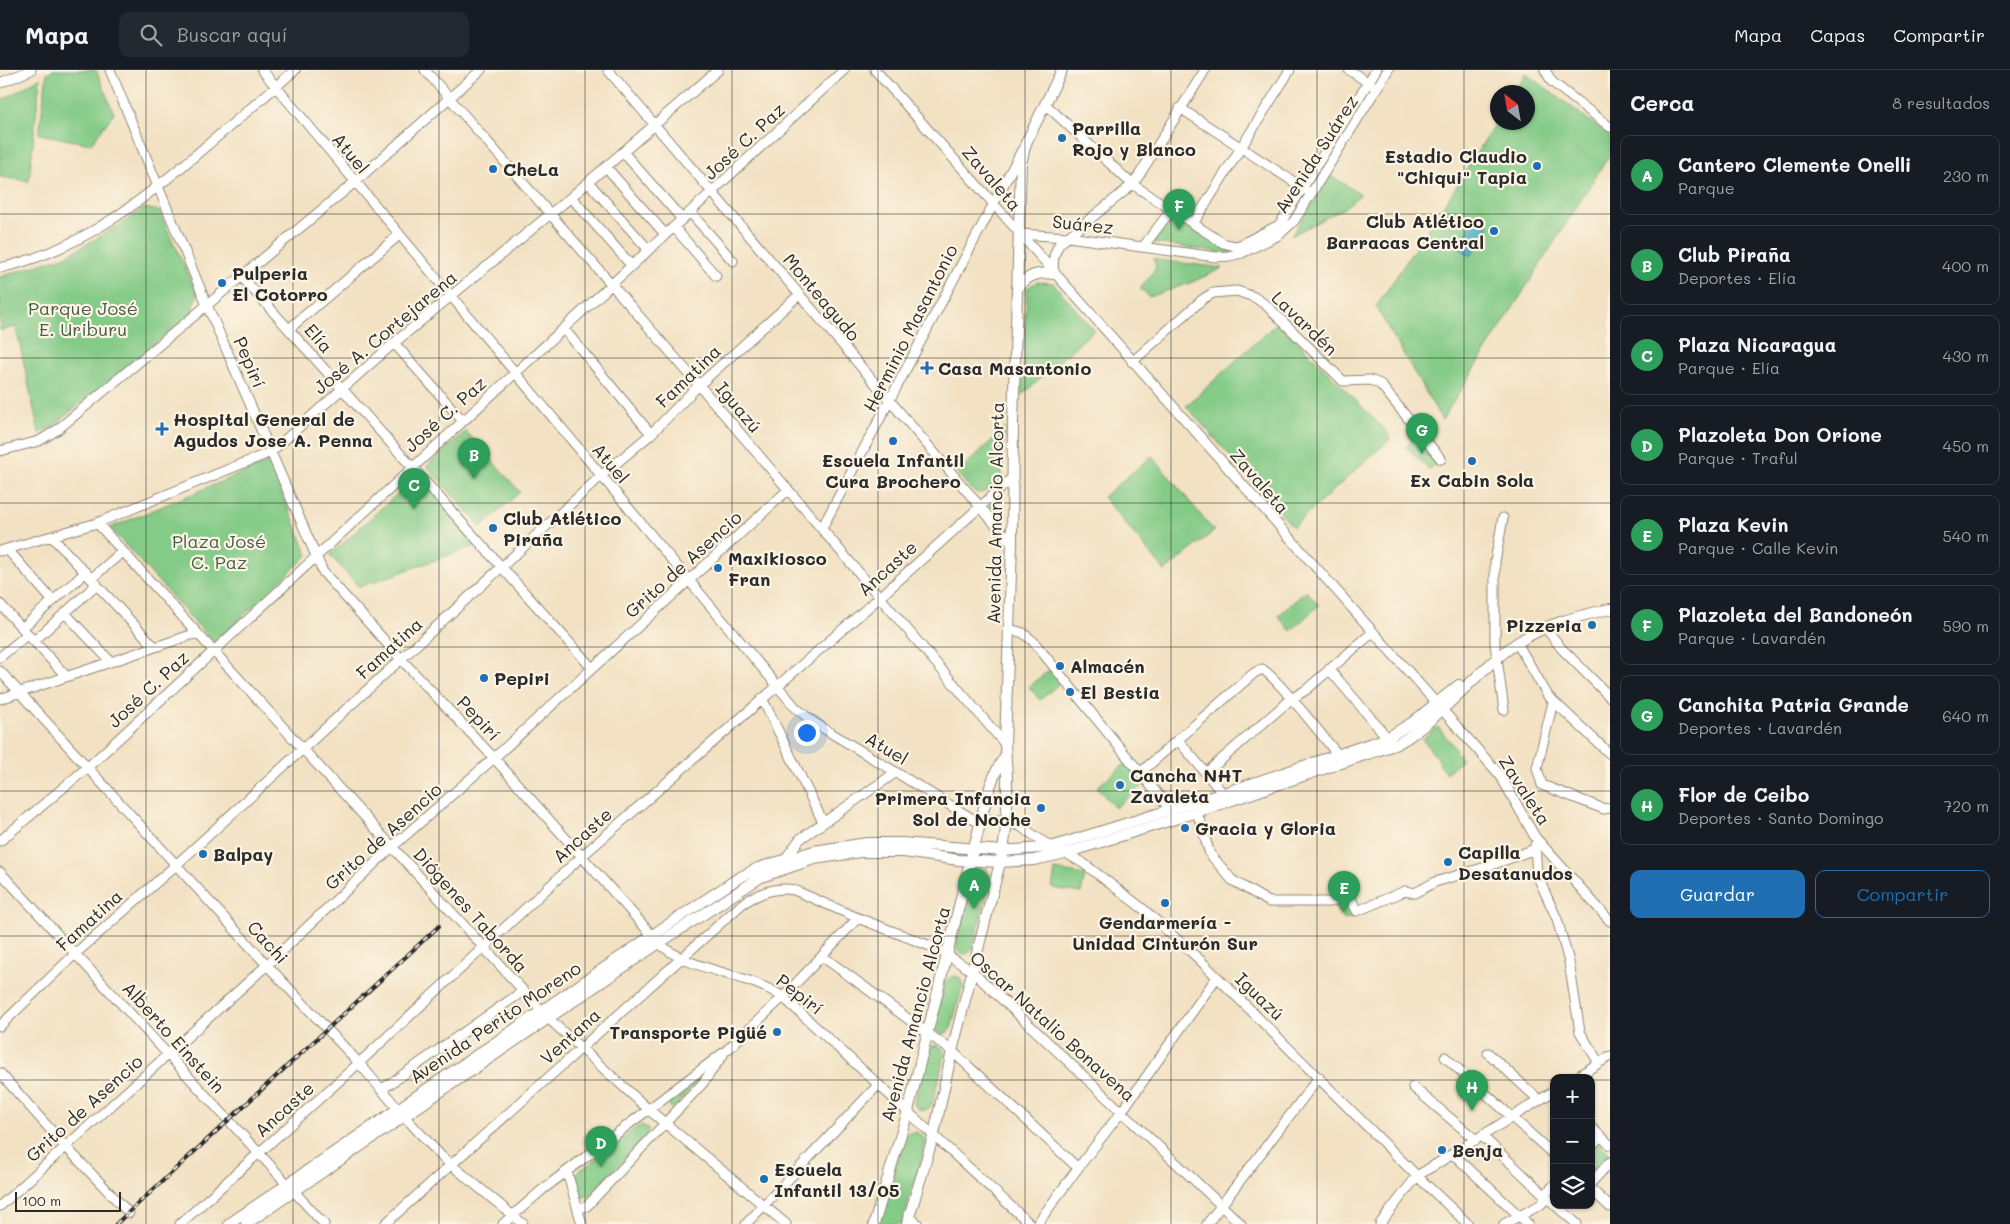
<!DOCTYPE html>
<html lang="es">
<head>
<meta charset="utf-8">
<style>
  :root { --surface:#171b24; --page:#242831; --text:#f1f3f6; --muted:#9ea1a6; --line:#363941; --accent:#1f6fb2 }
  body { margin:0; font-family:Mali,sans-serif; background:var(--page); color:var(--text) }
  .controls { position:absolute; right:15px; bottom:15px; display:grid; overflow:hidden; border-radius:10px; box-shadow:0 1px 4px #0004 }
  .controls button { width:45px; height:45px; display:grid; place-items:center; padding:0; border:0; border-bottom:1px solid var(--line); background:var(--surface); color:var(--text); font:25px sans-serif }
  .compass { position:absolute; left:1490px; top:15px; width:45px; height:45px; border-radius:50%; background:var(--surface); box-shadow:0 1px 4px #0004; rotate:329deg }
  .scale { position:absolute; left:15px; bottom:12px; width:106px; box-sizing:border-box; padding-left:5px; border:2px solid #2b2b2b; border-top:0; font-size:14px; line-height:18px; white-space:nowrap; color:#2b2b2b; -webkit-text-stroke:4px #fcf5e5; paint-order:stroke }
  .you { position:absolute; left:806px; top:662px; width:18px; height:18px; margin:-12px; border:4px solid #fff; border-radius:50%; background:#1a73e8; box-shadow:0 0 0 8px #1a73e833 }
  .badge { display:grid; place-items:center; width:32px; height:32px; border-radius:50%; background:var(--accent); color:#fff; font-size:16px; font-weight:700 }
  .pin { position:absolute; translate:-50% -41px; filter:drop-shadow(0 1px 2px #0008) }
  .pin::after { content:''; position:absolute; top:26px; width:18px; height:15px; background:inherit; clip-path:polygon(0 0,100% 0,50% 100%) }
  .list { margin:0; padding:0; list-style:none }
  h2 { display:flex; justify-content:space-between; align-items:center; height:65px; margin:0; padding:0 20px; font-size:21px }
  h2 small { font-size:16px; font-weight:400; color:var(--muted) }
  .list li { display:grid; grid-template-columns:32px 1fr auto; gap:15px; align-items:center; box-sizing:border-box; height:80px; margin:0 10px 10px; padding:0 10px; border:1px solid var(--line); border-radius:10px }
  .list b { display:block; font-size:19px; white-space:nowrap }
  .list p { margin:0; font-size:16px; white-space:nowrap; color:var(--muted) }
  .list em { font-size:16px; font-style:normal; color:var(--muted) }
  .actions { display:flex; gap:10px; padding:15px 20px }
  .actions a { flex:1; padding:11px 0; border:1px solid var(--accent); border-radius:10px; text-align:center; font-size:18px; color:var(--accent) }
  .actions .main { background:var(--accent); color:#fff }
  .icon { flex:none; width:28px; height:28px; fill:none; stroke:currentColor; stroke-width:2; stroke-linecap:round; stroke-linejoin:round }
  .map { position:relative; flex:none; width:1610px; height:1154px; overflow:hidden }
  header { display:flex; align-items:center; gap:30px; box-sizing:border-box; height:70px; padding:0 25px; background:var(--surface); border-bottom:1px solid var(--line) }
  header strong { font-size:24px }
  nav { display:flex; gap:28px; margin-inline-start:auto; font-size:18px }
  .search { width:350px; height:45px; background:var(--page); display:flex; align-items:center; gap:12px; box-sizing:border-box; padding:0 18px; border-radius:10px; color:var(--muted); font-size:19px }
  main { display:flex }
  aside { flex:1; background:var(--surface) }
  .map>svg:first-child { display:block }
</style>
</head>
<body>
<header>
<strong>Mapa</strong>
<div class="search"><svg class="icon" aria-label="search" viewBox="0 0 24 24"><circle cx="10" cy="10" r="6"/><path d="M15 15l6 6"/></svg>Buscar aquí</div>
<nav><a>Mapa</a><a>Capas</a><a>Compartir</a></nav>
</header>
<main>
<div class="map">
<svg width="1610" height="1154" viewBox="0 0 1610 1154">
  <rect width="100%" height="100%" fill="#fcf5e5"/>
  <filter id="ink" filterUnits="userSpaceOnUse"><feTurbulence type="fractalNoise" baseFrequency=".02" numOctaves="2"/><feDisplacementMap in="SourceGraphic" scale="10" xChannelSelector="R" yChannelSelector="G"/><feConvolveMatrix kernelMatrix="1 2 1 2 8 2 1 2 1" color-interpolation-filters="sRGB"/></filter>
  <filter id="wash" filterUnits="userSpaceOnUse"><feTurbulence type="fractalNoise" baseFrequency=".0096" numOctaves="4" result="noise"/><feDisplacementMap in="SourceGraphic" scale="20" xChannelSelector="R" yChannelSelector="G"/><feGaussianBlur stdDeviation="1.12" result="paint"/><feColorMatrix in="noise" values="0 0 0 0 0 0 0 0 0 0 0 0 0 0 0 0 0 1.4 0 .05"/><feComposite in="paint" operator="in"/></filter>
  <g filter="url(#wash)">
    <rect width="100%" height="100%" fill="#f2e1c2"/>
    <path fill="#84cb87" stroke="#587b59" d="M52,0H96L114,43L91,74L39,64L47,3Z
      M1526,3L1610,66V84L1442,350L1376,237L1458,114L1497,50L1498,52H1528V22H1514Z
      M40,8L29,111L0,107V30L6,28Z
      M1331,106L1361,124L1344,138L1291,166Z
      M1300,132H1302C1296,141 1291,150 1283,158C1274,166 1237,181 1225,183L1155,173V169L1172,150L1176,149L1231,181L1280,159L1288,151Z
      M144,138L159,141L197,224L191,244L52,357L39,363L16,257L0,260V207L66,186L123,153Z
      M1154,188L1159,190L1223,198L1190,213L1149,227L1145,222L1140,219L1156,198Z
      M1037,212L1053,213L1094,260L1022,325L1027,218Z
      M1278,252L1387,362L1390,369L1293,457L1186,336Z
      M1005,358L1001,409C976,430 978,427 957,403Z
      M466,361L520,422L481,457L427,396Z
      M1415,368L1438,390L1429,400L1406,377Z
      M1152,386L1214,461L1165,501L1103,427Z
      M269,392L308,485L214,573L110,458Z
      M419,404L477,475L359,517L330,485Z
      M998,431L1002,435L1000,449L987,437L991,433Z
      M1306,521L1319,535L1291,561L1278,546Z
      M1052,598L1062,611L1040,630L1029,617Z
      M1438,657L1456,679L1455,681L1462,690L1446,703L1439,694L1440,692L1422,669Z
      M1126,693L1144,714L1115,738L1097,717Z
      M978,798L987,799L991,807L973,878C970,884 965,886 959,882L956,874L974,803Z
      M1055,800L1085,805L1081,823L1052,818Z
      M1345,835L1354,847L1343,850L1335,837Z
      M953,906L959,907L963,915L951,958C946,966 937,966 934,957L945,911Z
      M932,976C939,974 944,978 945,985L932,1034C927,1043 918,1042 914,1033L928,981Z
      M695,1009H698V1012L673,1038L670,1037L668,1031Z
      M643,1055L649,1060L647,1065L590,1126L582,1127L579,1123L574,1108L577,1103L639,1056Z
      M916,1062L924,1068L926,1073L902,1154H878L905,1066L910,1063Z
      M1598,1072L1610,1084V1088L1591,1108V1079Z"/>
    <path fill="#48a9c7" stroke="#3a6a79" d="M1474,146L1489,156L1471,186L1457,177L1474,150L1472,149Z"/>
  </g>
  <g filter="url(#ink)">
    <g fill="none" stroke-linecap="round" stroke-linejoin="round">
      <g stroke="#8e8676" stroke-width="11">
        <path id="minor" d="M110,0L207,235L323,502L401,589L494,688L659,873C690,902 746,902 783,927L1030,1154
          M262,0L795,637L813,652L981,754
          M425,0L699,315L1005,674
          M608,0L1012,474
          M875,0L1500,705L1535,767L1610,851
          M1349,0L1372,15
          M1545,0L1552,12L1610,57
          M0,13L31,0
          M1045,34L1132,114L1223,173L1235,176L1240,175L1279,155L1283,149L1376,0
          M1180,38L1308,121
          M623,82L682,149
          M606,97L665,164
          M588,112L648,179
          M571,127L631,195
          M690,142L733,191
          M1193,154L1290,0
          M674,157L716,206
          M1019,164L1068,167L1216,187L1229,186L1242,183L1279,165L1294,151L1388,0
          M1143,177L1171,140
          M0,198C81,180 144,130 205,77C235,52 265,26 295,0
          M1054,202C1052,191 1054,184 1059,174L1126,120L1138,107L1205,0
          M241,206L592,598
          M289,259L399,165
          M564,259L651,364
          M394,273L463,351
          M1132,292L1203,229L1213,223L1237,221L1254,227L1266,235L1343,311L1370,310L1380,314L1441,389
          M0,381L39,371L57,360L355,112L481,0
          M1503,448L1495,492V574L1504,640
          M97,453L549,949L648,1039L786,1154
          M822,458L1022,80
          M52,467L155,577
          M7,479L53,531
          M0,481L97,453L271,382L394,273L571,127L718,0
          M92,508L122,482
          M0,534L66,606
          M65,543L110,591
          M1545,557L1561,578L1610,627
          M22,558L86,502
          M1009,559L1023,563L1033,571L1173,743
          M34,571L97,514
          M1517,573L1548,626L1610,684
          M0,587L28,564
          M1329,599L1391,672
          M0,601L267,895L359,993L404,1046L442,1087L523,1154
          M762,628L823,752
          M0,629L197,563
          M1553,632L1537,698L1542,715L1604,739L1610,738
          M1178,670L1226,727
          M1140,703L1254,603L1262,599C1275,605 1329,674 1342,690
          M1206,703L1291,629L1306,620L1373,562
          M1197,742L1210,784L1232,810L1269,832H1331L1340,827L1351,829L1357,841L1405,821L1415,823L1435,812L1486,797L1535,779
          M1007,751L1020,756L1051,777L1066,783L1083,793L1142,838L1199,889L1417,1106L1468,1154
          M0,771L88,697L844,0
          M1535,775L1537,805L1557,849L1569,892L1580,962L1599,993
          M786,788L800,769L895,703
          M0,802L324,1154
          M822,886L952,981L1078,1098
          M0,956L76,883L176,795L601,406L651,364L699,315L799,225
          M1488,983L1539,1030
          M1445,987L1554,1085
          M0,1003L65,1076L129,1143
          M1575,1008L1610,986
          M1413,1017L1476,1070
          M381,1020L523,921
          M1591,1057L1610,1075
          M1482,1066L1554,1134
          M1591,1076L1601,1066
          M1453,1084L1528,1154
          M567,1102L582,1154
          M1591,1113L1610,1092
          M1591,1119L1610,1137
          M1544,1126L1554,1115
          M1555,1135L1577,1154
          M0,1136L267,895L392,777L494,688L788,420
          M578,1138L587,1136L703,1013L723,985
          M909,1146L918,1154
          M180,1154L359,993L582,786L880,527L1013,407
          M385,1154L742,834C758,824 774,816 794,820L858,848L938,879L972,901L1241,1154
          M503,1154L542,1120L727,980L783,927L858,848
          M746,1154L878,1015
          M1037,1154L1078,1098L1122,1041L1217,907
          M1207,1154L1319,1007
          M1380,1154L1417,1106L1554,1021
          M1504,1154L1540,1135L1547,1128"/>
      </g>
      <g stroke="#8e8676" stroke-width="12">
        <path id="major" d="M1017,218C1028,206 1037,201 1054,204
          M981,754L991,750L1007,751
          M229,1154L663,858L737,809L758,798L814,781L867,773H901L1003,781L1051,777L1224,723L1387,668L1413,652L1459,615
          M246,1154L659,873L761,807L814,789L860,782H904L959,790L1001,792L1034,790L1066,783L1197,742L1397,674C1443,648 1474,602 1517,573C1545,554 1578,546 1610,539
          M874,1154L908,1041L973,780C983,748 986,714 1005,686
          M907,1154L934,1064L952,981L1003,781L1007,751V707L1005,674L1012,474L1013,351L1021,93L1026,73L1062,0"/>
      </g>
      <use href="#minor" stroke="#fff" stroke-width="9"/>
      <use href="#major" stroke="#fff" stroke-width="10"/>
      <g stroke="#2b2b2b" stroke-width="4">
        <path id="rail" d="M116,1154L439,856"/>
      </g>
      <use href="#rail" stroke="#fcf5e5" stroke-width="2" stroke-dasharray="5.5" stroke-linecap="butt"/>
    </g>
  </g>
  <path fill="none" stroke="#2b2b2b" stroke-width="1" stroke-opacity="0.55" d="M146,0V1154M293,0V1154M439,0V1154M585,0V1154M732,0V1154M878,0V1154M1025,0V1154M1171,0V1154M1317,0V1154M1464,0V1154M0,144H1610M0,288H1610M0,433H1610M0,577H1610M0,721H1610M0,866H1610M0,1010H1554M1591,1010H1610"/>
  <g fill="#1f6fb2" stroke="#fcf5e5" stroke-width="2">
    <circle cx="1062" cy="68" r="5"/>
    <circle cx="1537" cy="96" r="5"/>
    <circle cx="493" cy="99" r="5"/>
    <circle cx="1494" cy="161" r="5"/>
    <circle cx="222" cy="213" r="5"/>
    <path d="M924.5 290.5h5v5h5v5h-5v5h-5v-5h-5v-5h5z"/>
    <path d="M159.5 351.5h5v5h5v5h-5v5h-5v-5h-5v-5h5z"/>
    <circle cx="893" cy="371" r="5"/>
    <circle cx="1472" cy="391" r="5"/>
    <circle cx="493" cy="458" r="5"/>
    <circle cx="718" cy="498" r="5"/>
    <circle cx="1592" cy="555" r="5"/>
    <circle cx="1060" cy="596" r="5"/>
    <circle cx="484" cy="608" r="5"/>
    <circle cx="1070" cy="622" r="5"/>
    <circle cx="1120" cy="715" r="5"/>
    <circle cx="1041" cy="738" r="5"/>
    <circle cx="1185" cy="758" r="5"/>
    <circle cx="203" cy="784" r="5"/>
    <circle cx="1448" cy="792" r="5"/>
    <circle cx="1165" cy="833" r="5"/>
    <circle cx="777" cy="962" r="5"/>
    <circle cx="1442" cy="1080" r="5"/>
    <circle cx="764" cy="1109" r="5"/>
  </g>
  <g text-anchor="middle" dominant-baseline="central" stroke-width="4.5" stroke-linejoin="round" paint-order="stroke">
    <g font-size="18" font-weight="bold" fill="#2b2b2b" stroke="#fcf5e5" text-anchor="start">
      <text x="1072" y="58">Parrilla<tspan x="1072" dy="21">Rojo y Blanco</tspan></text>
      <text x="1527" y="86" text-anchor="end">Estadio Claudio<tspan x="1527" dy="21">"Chiqui" Tapia</tspan></text>
      <text x="503" y="99">CheLa</text>
      <text x="1484" y="151" text-anchor="end">Club Atlético<tspan x="1484" dy="21">Barracas Central</tspan></text>
      <text x="232" y="203">Pulperia<tspan x="232" dy="21">El Cotorro</tspan></text>
      <text x="938" y="298">Casa Masantonio</text>
      <text x="173" y="349">Hospital General de<tspan x="173" dy="21">Agudos Jose A. Penna</tspan></text>
      <text x="893" y="390" text-anchor="middle">Escuela Infantil<tspan x="893" dy="21">Cura Brochero</tspan></text>
      <text x="1472" y="410" text-anchor="middle">Ex Cabin Sola</text>
      <text x="503" y="448">Club Atlético<tspan x="503" dy="21">Piraña</tspan></text>
      <text x="728" y="488">Maxikiosco<tspan x="728" dy="21">Fran</tspan></text>
      <text x="1582" y="555" text-anchor="end">Pizzeria</text>
      <text x="1070" y="596">Almacén</text>
      <text x="494" y="608">Pepiri</text>
      <text x="1080" y="622">El Bestia</text>
      <text x="1130" y="705">Cancha NHT<tspan x="1130" dy="21">Zavaleta</tspan></text>
      <text x="1031" y="728" text-anchor="end">Primera Infancia<tspan x="1031" dy="21">Sol de Noche</tspan></text>
      <text x="1195" y="758">Gracia y Gloria</text>
      <text x="1458" y="782">Capilla<tspan x="1458" dy="21">Desatanudos</tspan></text>
      <text x="213" y="784">Balpay</text>
      <text x="1165" y="852" text-anchor="middle">Gendarmería -<tspan x="1165" dy="21">Unidad Cinturón Sur</tspan></text>
      <text x="767" y="962" text-anchor="end">Transporte Pigüé</text>
      <text x="1452" y="1080">Benja</text>
      <text x="774" y="1099">Escuela<tspan x="774" dy="21">Infantil 13/05</tspan></text>
    </g>
    <g font-size="18" fill="#2b2b2b" stroke="#fcf5e5">
      <text transform="translate(744 71) rotate(-43)">José C. Paz</text>
      <text transform="translate(351 83) rotate(51)">Atuel</text>
      <text transform="translate(1316 84) rotate(-57)">Avenida Suárez</text>
      <text transform="translate(992 108) rotate(49)">Zavaleta</text>
      <text transform="translate(1083 154) rotate(6)">Suárez</text>
      <text transform="translate(822 227) rotate(50)">Monteagudo</text>
      <text transform="translate(1305 253) rotate(44)">Lavardén</text>
      <text transform="translate(910 258) rotate(-63)">Herminio Masantonio</text>
      <text transform="translate(385 262) rotate(-40)">José A. Cortejarena</text>
      <text transform="translate(319 268) rotate(49)">Elía</text>
      <text transform="translate(250 292) rotate(67)">Pepirí</text>
      <text transform="translate(688 306) rotate(-44)">Famatina</text>
      <text transform="translate(739 337) rotate(50)">Iguazú</text>
      <text transform="translate(445 344) rotate(-42)">José C. Paz</text>
      <text transform="translate(611 393) rotate(50)">Atuel</text>
      <text transform="translate(1260 411) rotate(49)">Zavaleta</text>
      <text transform="translate(995 443) rotate(-89)">Avenida Amancio Alcorta</text>
      <text transform="translate(683 494) rotate(-42)">Grito de Asencio</text>
      <text transform="translate(887 498) rotate(-42)">Ancaste</text>
      <text transform="translate(389 578) rotate(-42)">Famatina</text>
      <text transform="translate(148 619) rotate(-43)">José C. Paz</text>
      <text transform="translate(479 648) rotate(47)">Pepirí</text>
      <text transform="translate(887 678) rotate(31)">Atuel</text>
      <text transform="translate(1525 720) rotate(57)">Zavaleta</text>
      <text transform="translate(582 765) rotate(-42)">Ancaste</text>
      <text transform="translate(383 766) rotate(-42)">Grito de Asencio</text>
      <text transform="translate(471 840) rotate(48)">Diógenes Taborda</text>
      <text transform="translate(89 850) rotate(-42)">Famatina</text>
      <text transform="translate(268 872) rotate(48)">Cachi</text>
      <text transform="translate(800 924) rotate(38)">Pepirí</text>
      <text transform="translate(1260 926) rotate(44)">Iguazú</text>
      <text transform="translate(915 944) rotate(-75)">Avenida Amancio Alcorta</text>
      <text transform="translate(495 952) rotate(-34)">Avenida Perito Moreno</text>
      <text transform="translate(1053 956) rotate(42)">Oscar Natalio Bonavena</text>
      <text transform="translate(570 966) rotate(-42)">Ventana</text>
      <text transform="translate(174 967) rotate(48)">Alberto Einstein</text>
      <text transform="translate(84 1038) rotate(-42)">Grito de Asencio</text>
      <text transform="translate(284 1039) rotate(-42)">Ancaste</text>
    </g>
    <g font-size="18" fill="#465b47" stroke="#fcf5e5">
      <text x="83" y="238">Parque José<tspan x="83" dy="21">E. Uriburu</tspan></text>
      <text x="219" y="471">Plaza José<tspan x="219" dy="21">C. Paz</tspan></text>
    </g>
  </g>
</svg>
<div class="controls">
<button>+</button>
<button>−</button>
<button><svg class="icon" aria-label="layers" viewBox="0 0 24 24"><path d="M12 4l9 5-9 5-9-5zM3 14l9 5 9-5"/></svg></button>
</div>
<svg class="compass" viewBox="-18 -18 36 36"><path d="M0-13l5 13h-10z" fill="#e53935"/><path d="M0 13l5-13h-10z" fill="#9ea1a6"/></svg>
<div class="scale">100 m</div>
<div class="you"></div>
<div class="pin badge" style="left:974px;top:839px;background:#2e9e5b">A</div>
<div class="pin badge" style="left:474px;top:409px;background:#2e9e5b">B</div>
<div class="pin badge" style="left:414px;top:439px;background:#2e9e5b">C</div>
<div class="pin badge" style="left:601px;top:1097px;background:#2e9e5b">D</div>
<div class="pin badge" style="left:1344px;top:842px;background:#2e9e5b">E</div>
<div class="pin badge" style="left:1179px;top:160px;background:#2e9e5b">F</div>
<div class="pin badge" style="left:1422px;top:384px;background:#2e9e5b">G</div>
<div class="pin badge" style="left:1472px;top:1041px;background:#2e9e5b">H</div>
</div>
<aside>
<h2>Cerca<small>8 resultados</small></h2>
<ul class="list">
<li><span class="badge" style="background:#2e9e5b">A</span><div><b>Cantero Clemente Onelli</b><p>Parque</p></div><em>230 m</em></li>
<li><span class="badge" style="background:#2e9e5b">B</span><div><b>Club Piraña</b><p>Deportes · Elía</p></div><em>400 m</em></li>
<li><span class="badge" style="background:#2e9e5b">C</span><div><b>Plaza Nicaragua</b><p>Parque · Elía</p></div><em>430 m</em></li>
<li><span class="badge" style="background:#2e9e5b">D</span><div><b>Plazoleta Don Orione</b><p>Parque · Traful</p></div><em>450 m</em></li>
<li><span class="badge" style="background:#2e9e5b">E</span><div><b>Plaza Kevin</b><p>Parque · Calle Kevin</p></div><em>540 m</em></li>
<li><span class="badge" style="background:#2e9e5b">F</span><div><b>Plazoleta del Bandoneón</b><p>Parque · Lavardén</p></div><em>590 m</em></li>
<li><span class="badge" style="background:#2e9e5b">G</span><div><b>Canchita Patria Grande</b><p>Deportes · Lavardén</p></div><em>640 m</em></li>
<li><span class="badge" style="background:#2e9e5b">H</span><div><b>Flor de Ceibo</b><p>Deportes · Santo Domingo</p></div><em>720 m</em></li>
</ul>
<div class="actions"><a class="main">Guardar</a><a>Compartir</a></div>
</aside>
</main>
</body>
</html>
